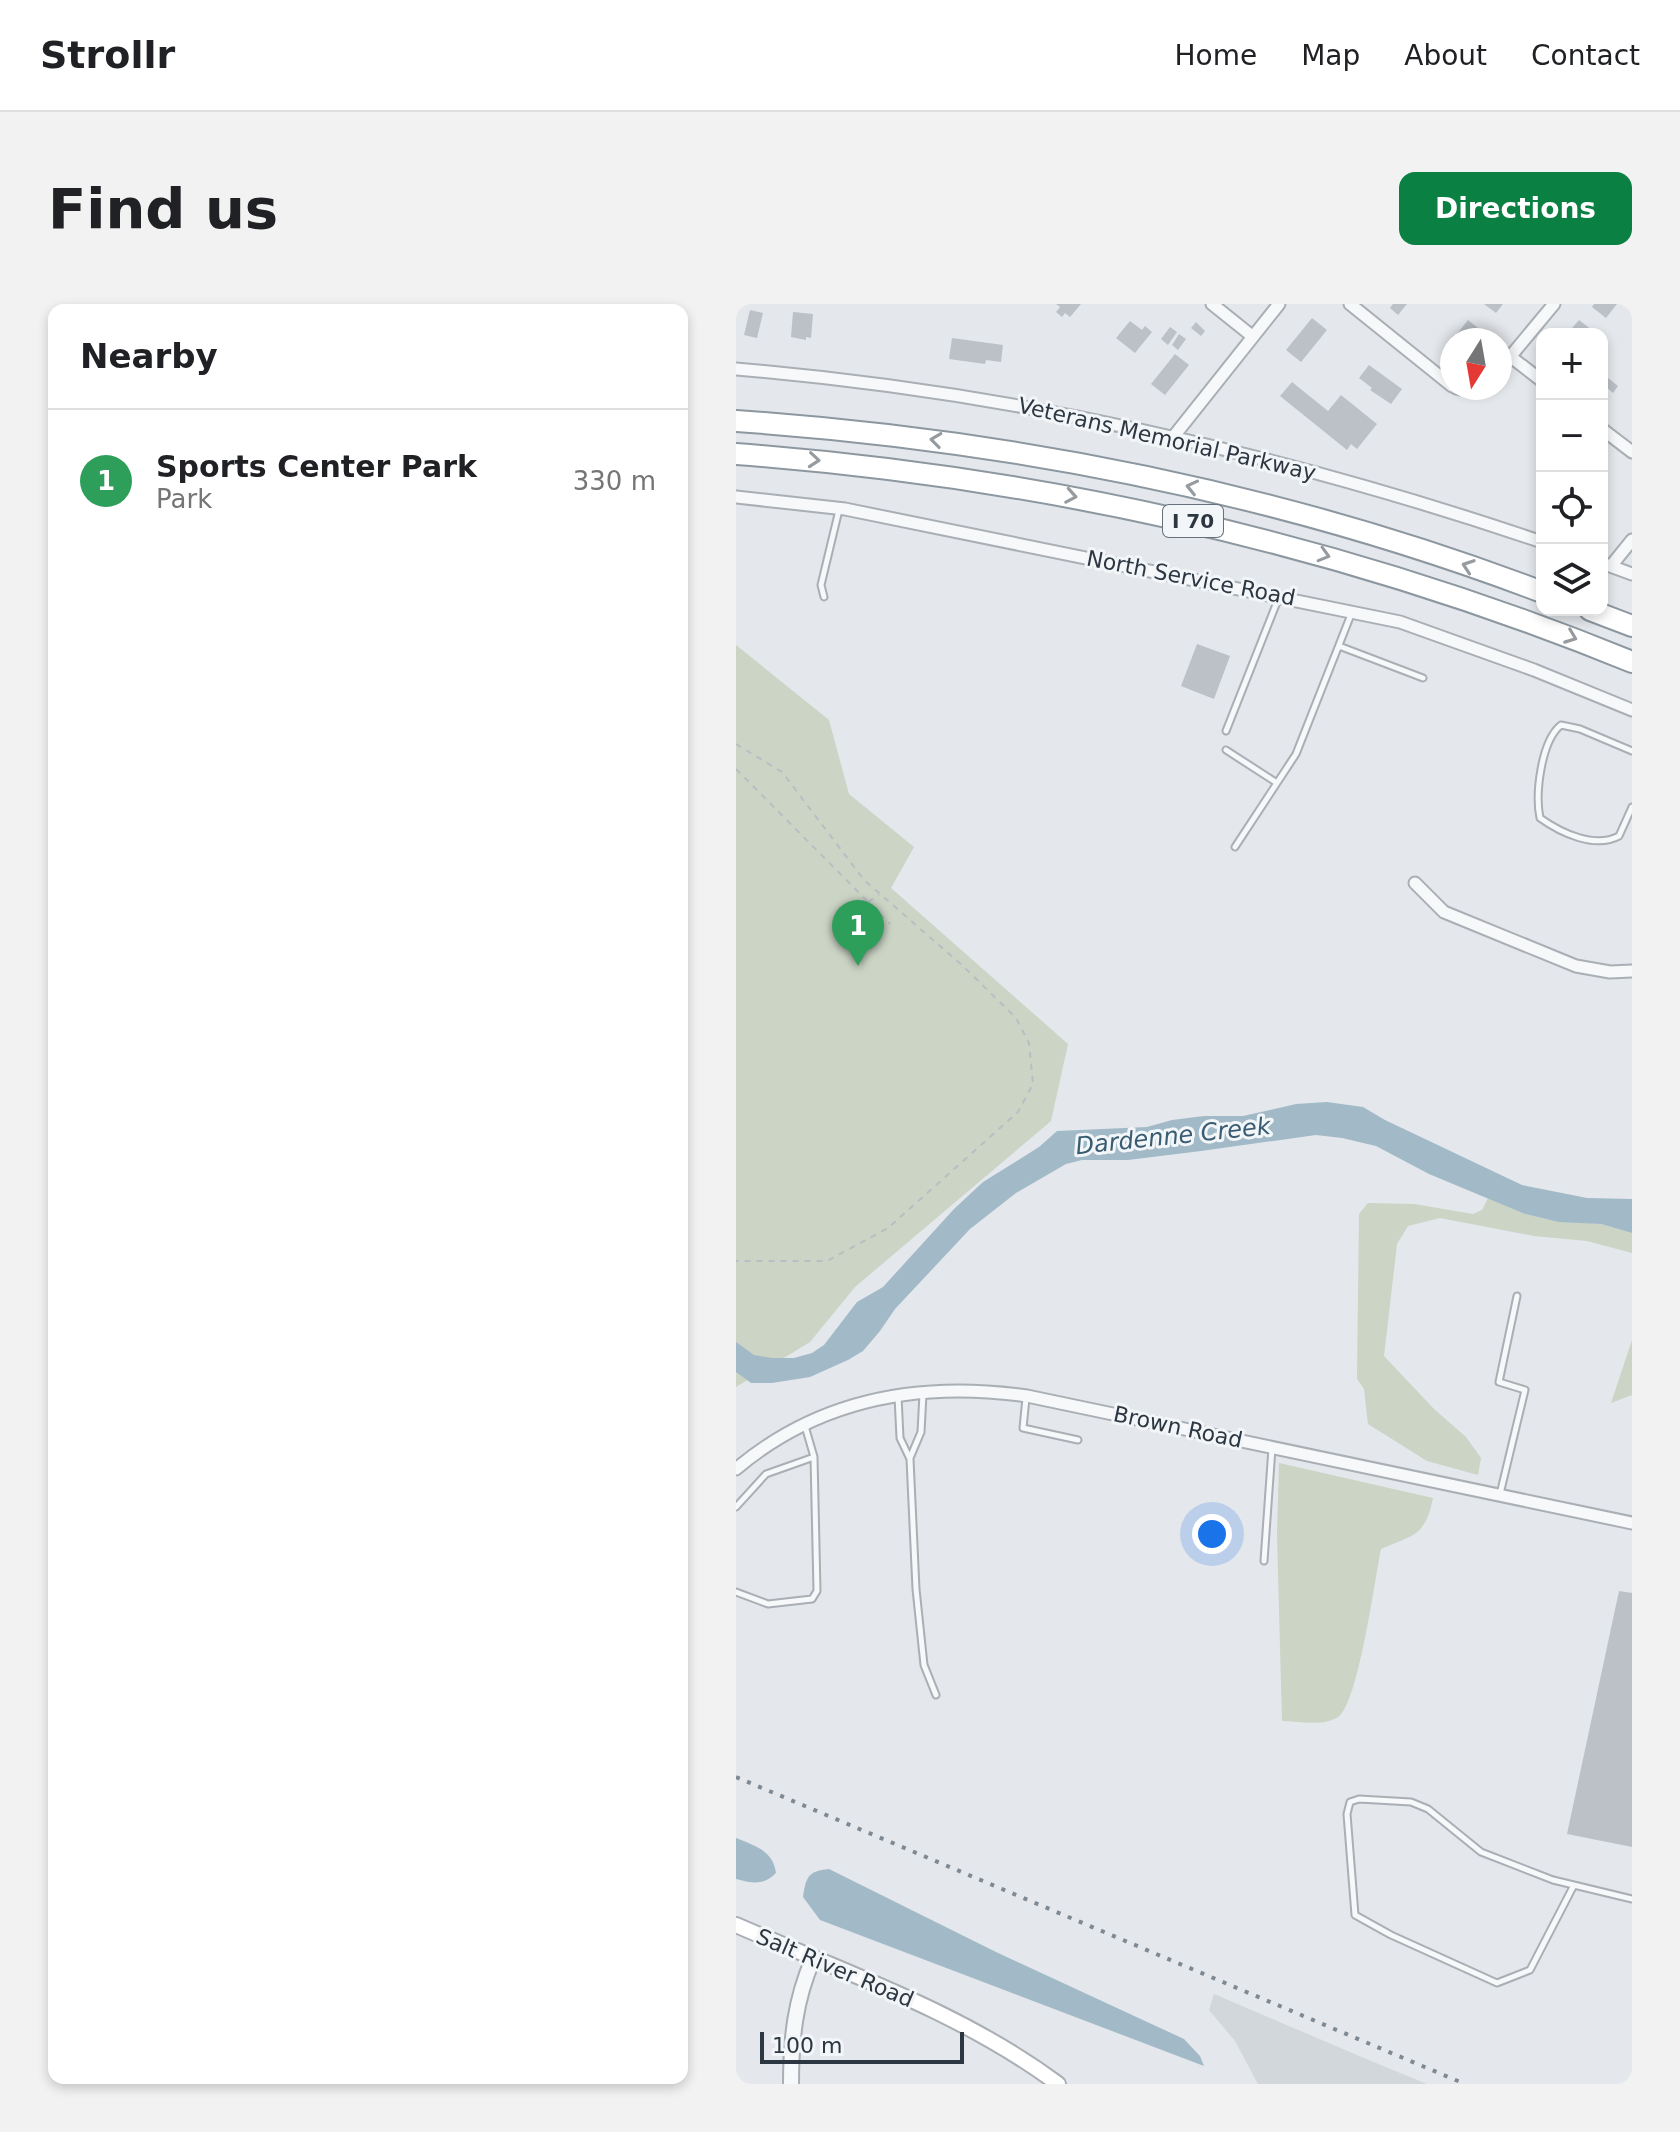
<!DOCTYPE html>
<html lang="en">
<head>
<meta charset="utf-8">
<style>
  :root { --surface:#fff; --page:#f2f2f2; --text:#202124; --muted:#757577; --line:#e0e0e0; --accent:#0b8043 }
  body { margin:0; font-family:"DejaVu Sans",sans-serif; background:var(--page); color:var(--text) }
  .controls { position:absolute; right:24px; top:24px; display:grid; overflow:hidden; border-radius:16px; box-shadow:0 4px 12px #0003 }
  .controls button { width:72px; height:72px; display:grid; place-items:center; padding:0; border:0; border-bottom:2px solid var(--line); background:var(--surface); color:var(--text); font:40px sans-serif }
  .compass { position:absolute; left:704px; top:24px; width:72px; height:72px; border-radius:50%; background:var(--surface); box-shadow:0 4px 12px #0003; rotate:191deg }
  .scale { position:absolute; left:24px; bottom:20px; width:204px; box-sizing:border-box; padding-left:8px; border:4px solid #2c3742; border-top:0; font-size:22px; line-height:28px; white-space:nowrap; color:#2c3742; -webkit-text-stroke:6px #f3f6f8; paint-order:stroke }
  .you { position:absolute; left:476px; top:1230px; width:28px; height:28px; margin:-20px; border:6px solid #fff; border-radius:50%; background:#1a73e8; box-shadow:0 0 0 12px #1a73e833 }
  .badge { display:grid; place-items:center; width:52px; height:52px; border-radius:50%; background:var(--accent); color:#fff; font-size:26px; font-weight:700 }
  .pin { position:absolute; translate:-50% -66px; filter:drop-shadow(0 2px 4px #0008) }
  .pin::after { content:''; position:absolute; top:42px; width:28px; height:24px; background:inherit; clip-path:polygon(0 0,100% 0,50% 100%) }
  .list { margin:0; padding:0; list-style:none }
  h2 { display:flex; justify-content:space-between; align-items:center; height:104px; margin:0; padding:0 32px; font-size:34px }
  h2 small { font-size:26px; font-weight:400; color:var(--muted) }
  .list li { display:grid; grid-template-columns:52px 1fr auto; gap:24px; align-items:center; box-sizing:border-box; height:144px; padding:0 32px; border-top:2px solid var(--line) }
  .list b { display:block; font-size:30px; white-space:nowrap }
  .list p { margin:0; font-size:26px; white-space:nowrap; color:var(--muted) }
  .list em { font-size:26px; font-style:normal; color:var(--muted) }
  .icon { flex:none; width:44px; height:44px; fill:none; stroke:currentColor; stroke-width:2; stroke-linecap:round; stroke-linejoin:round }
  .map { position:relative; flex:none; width:896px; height:1780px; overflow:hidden; border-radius:16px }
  header { display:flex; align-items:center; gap:48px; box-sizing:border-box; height:112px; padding:0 40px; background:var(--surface); border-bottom:2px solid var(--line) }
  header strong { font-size:38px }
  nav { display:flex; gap:44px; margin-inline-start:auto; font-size:28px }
  .intro { display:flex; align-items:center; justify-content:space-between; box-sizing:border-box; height:192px; padding:0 48px }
  h1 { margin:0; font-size:56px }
  .button { padding:20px 36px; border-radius:16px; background:var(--accent); color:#fff; font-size:28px; font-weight:700 }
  main { display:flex; gap:48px; padding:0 48px }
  aside { flex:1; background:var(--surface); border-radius:16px; box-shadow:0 4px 12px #0003 }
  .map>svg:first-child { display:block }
</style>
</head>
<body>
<header>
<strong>Strollr</strong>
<nav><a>Home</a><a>Map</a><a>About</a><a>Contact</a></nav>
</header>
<div class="intro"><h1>Find us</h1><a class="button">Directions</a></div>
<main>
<aside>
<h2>Nearby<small></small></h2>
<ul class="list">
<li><span class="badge" style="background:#2e9e5b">1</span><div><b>Sports Center Park</b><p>Park</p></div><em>330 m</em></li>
</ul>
</aside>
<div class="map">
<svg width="896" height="1780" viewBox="0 0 896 1780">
  <rect width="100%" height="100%" fill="#e4e7eb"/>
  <path fill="#d2d7dc" d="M478,1690L635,1757L691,1780H522L499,1737L473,1706Z"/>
  <path fill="#cbd4c5" d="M0,341L93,416L113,490L178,543L155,584L332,740L315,817L119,983L74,1038L0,1083Z
    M752,894L789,910L810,915L865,920L896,929V949L851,937L798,932L704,914L672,922L661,940L648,1052L698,1105L730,1133L745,1154L742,1171L691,1157L632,1120L628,1085L621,1075L623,910L632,899L678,900L737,910L746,906Z
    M896,1036V1091L875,1099Z
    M543,1159L697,1194C689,1233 677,1231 645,1245C639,1274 622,1401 602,1413C587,1423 563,1417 546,1417L541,1230Z"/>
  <path fill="#a2bac8" d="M591,798L627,803L649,816L786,881L851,894L896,895V929L865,920L823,918L789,910L693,870L640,842L606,834L580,831L465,847L392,856H346L330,860L280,889L234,925L159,1005L144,1027L127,1047L112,1056L74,1073L36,1079H15L0,1068V1038L18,1051L36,1054H58L76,1049L88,1041L121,998L147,983L218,905L247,878L303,843L321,827L411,823L436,816L468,812H507L560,800Z
    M0,1534C19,1542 37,1546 40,1569C27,1582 16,1579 0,1575Z
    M93,1565L260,1648L448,1735L464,1752L468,1762L84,1616L67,1593C70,1573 72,1567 93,1565Z"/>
  <path fill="#bbc1c7" d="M320,0H345L334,13L329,9L326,13L320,8L324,3Z
    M657,0H671L662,11L654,4Z
    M748,0H767L760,9Z
    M858,0H881L870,14L856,3Z
    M14,6L27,9L21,34L8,31Z
    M57,8L77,10L75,34L70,33V36L55,33Z
    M576,14L591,26L565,58L550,46Z
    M732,16L747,28L741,36H716V51L709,45Z
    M843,16L861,30H831Z
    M394,17L406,26L409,22L416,28L399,49L380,34Z
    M460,18L469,27L465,32L455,24Z
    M434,23L441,28L432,41L425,35Z
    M443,30L450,35L442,46L436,41Z
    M216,34L267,41L265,58L250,56L249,60L213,55Z
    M439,50L453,61L429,91L415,80Z
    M633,61L666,85L655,100L634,86L636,84L623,74Z
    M872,74L882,82L877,89L867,80Z
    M556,78L592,107L605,91L641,120L621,145L615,140L611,146L544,92Z
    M461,340L494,352L478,395L445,382Z
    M883,1287L896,1289V1543L831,1530Z"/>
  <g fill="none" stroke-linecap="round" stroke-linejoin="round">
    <g stroke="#a9afb5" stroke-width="9">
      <path id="service" d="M88,293L85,281L103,206
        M603,342L687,374
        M490,427L543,293
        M490,446L541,479
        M896,447L844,425L825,421C805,437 799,490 804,514C825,529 859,545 883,532L896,503
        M499,543L560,450L616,308
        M162,1092L164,1134L174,1155L180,1285L188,1361L200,1391
        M290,1094L287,1124L342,1136
        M174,1154L185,1128L187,1090
        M764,1190L789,1086L763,1078L781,992
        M0,1203L30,1170L78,1153
        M528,1257L536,1144
        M0,1288L32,1300L76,1295L81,1287L78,1153L69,1122
        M838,1581L794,1666L761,1679L655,1631L619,1611L611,1510L614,1498L623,1495L675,1498L692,1505L745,1548L817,1576L896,1595"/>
    </g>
    <g stroke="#a9afb5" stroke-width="15">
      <path id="minor" d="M476,0L516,32
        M614,0L716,82
        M775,53L806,77
        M0,65C276,88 544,149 806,238
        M764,65L818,0
        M720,84L733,87L742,84
        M866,125L896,148
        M438,132L543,0
        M0,193L109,205L664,318L798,366L896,406
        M866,259L896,270
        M875,262L896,236
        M679,579L708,608L840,662L874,668L896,667
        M0,1165C84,1094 185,1077 291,1092L896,1219"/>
    </g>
    <g stroke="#a9afb5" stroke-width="18">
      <path id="tertiary" d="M55,1780C55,1735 59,1696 77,1655"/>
    </g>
    <g stroke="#a9afb5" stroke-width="18">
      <path id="secondary" d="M0,1621C110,1669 225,1708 322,1780"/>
    </g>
    <g stroke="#8c97a0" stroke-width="24">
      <path id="motorway" d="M0,117C275,136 548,190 806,288
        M0,150C309,173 609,241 896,358
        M854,306L896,322"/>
    </g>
    <path stroke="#b9bec2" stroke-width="2" stroke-dasharray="6 6" stroke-linecap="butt" d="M0,440L46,468L128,576L227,662L280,714L293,739L297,780L282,808L152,924L91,957H0
      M0,465L154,620
      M132,598L143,591"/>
    <use href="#service" stroke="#f6f8f9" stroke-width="5"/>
    <use href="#minor" stroke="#f6f8f9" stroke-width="11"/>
    <use href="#tertiary" stroke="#f6f8f9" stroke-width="14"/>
    <use href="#secondary" stroke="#fff" stroke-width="14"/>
    <use href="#motorway" stroke="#fff" stroke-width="20"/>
    <path stroke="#7e8993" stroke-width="4" stroke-dasharray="4 8" stroke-linecap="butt" d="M0,1473L729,1780"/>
  </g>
  <defs><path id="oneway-chevron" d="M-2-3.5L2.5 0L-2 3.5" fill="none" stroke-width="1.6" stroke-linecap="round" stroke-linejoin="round" transform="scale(2)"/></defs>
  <g stroke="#969ba0">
    <use href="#oneway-chevron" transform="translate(200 136) rotate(-173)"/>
    <use href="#oneway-chevron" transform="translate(78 156) rotate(5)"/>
    <use href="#oneway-chevron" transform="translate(456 183) rotate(-167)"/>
    <use href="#oneway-chevron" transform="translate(335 192) rotate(10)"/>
    <use href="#oneway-chevron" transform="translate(588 251) rotate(16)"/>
    <use href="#oneway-chevron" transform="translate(732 262) rotate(-161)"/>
    <use href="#oneway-chevron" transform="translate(835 333) rotate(21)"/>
  </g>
  <g text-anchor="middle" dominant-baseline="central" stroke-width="6" stroke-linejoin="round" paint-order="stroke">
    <rect fill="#f3f6f8" stroke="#687079" stroke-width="2" x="427" y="201" width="60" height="32" rx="6"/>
    <g font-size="20" font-weight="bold" fill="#2c3742">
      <text x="457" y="217">I 70</text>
    </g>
    <g font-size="22" fill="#2c3742" stroke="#f3f6f8">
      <text transform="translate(431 135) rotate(13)">Veterans Memorial Parkway</text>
      <text transform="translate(455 274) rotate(11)">North Service Road</text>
      <text transform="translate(442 1123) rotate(12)">Brown Road</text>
      <text transform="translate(99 1664) rotate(23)">Salt River Road</text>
    </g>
    <g font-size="24" font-style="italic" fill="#395c73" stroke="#f3f6f8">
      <text transform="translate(437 832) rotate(-6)">Dardenne Creek</text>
    </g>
  </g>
</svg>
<div class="controls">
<button>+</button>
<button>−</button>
<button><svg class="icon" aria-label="locate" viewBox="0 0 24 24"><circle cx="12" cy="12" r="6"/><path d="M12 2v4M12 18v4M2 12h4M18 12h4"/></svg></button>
<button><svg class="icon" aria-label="layers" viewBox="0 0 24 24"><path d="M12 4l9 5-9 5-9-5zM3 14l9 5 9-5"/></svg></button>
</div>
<svg class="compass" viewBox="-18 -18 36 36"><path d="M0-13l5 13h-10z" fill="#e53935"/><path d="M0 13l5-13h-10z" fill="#757577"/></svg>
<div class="scale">100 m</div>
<div class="you"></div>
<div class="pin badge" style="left:122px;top:662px;background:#2e9e5b">1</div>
</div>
</main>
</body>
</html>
